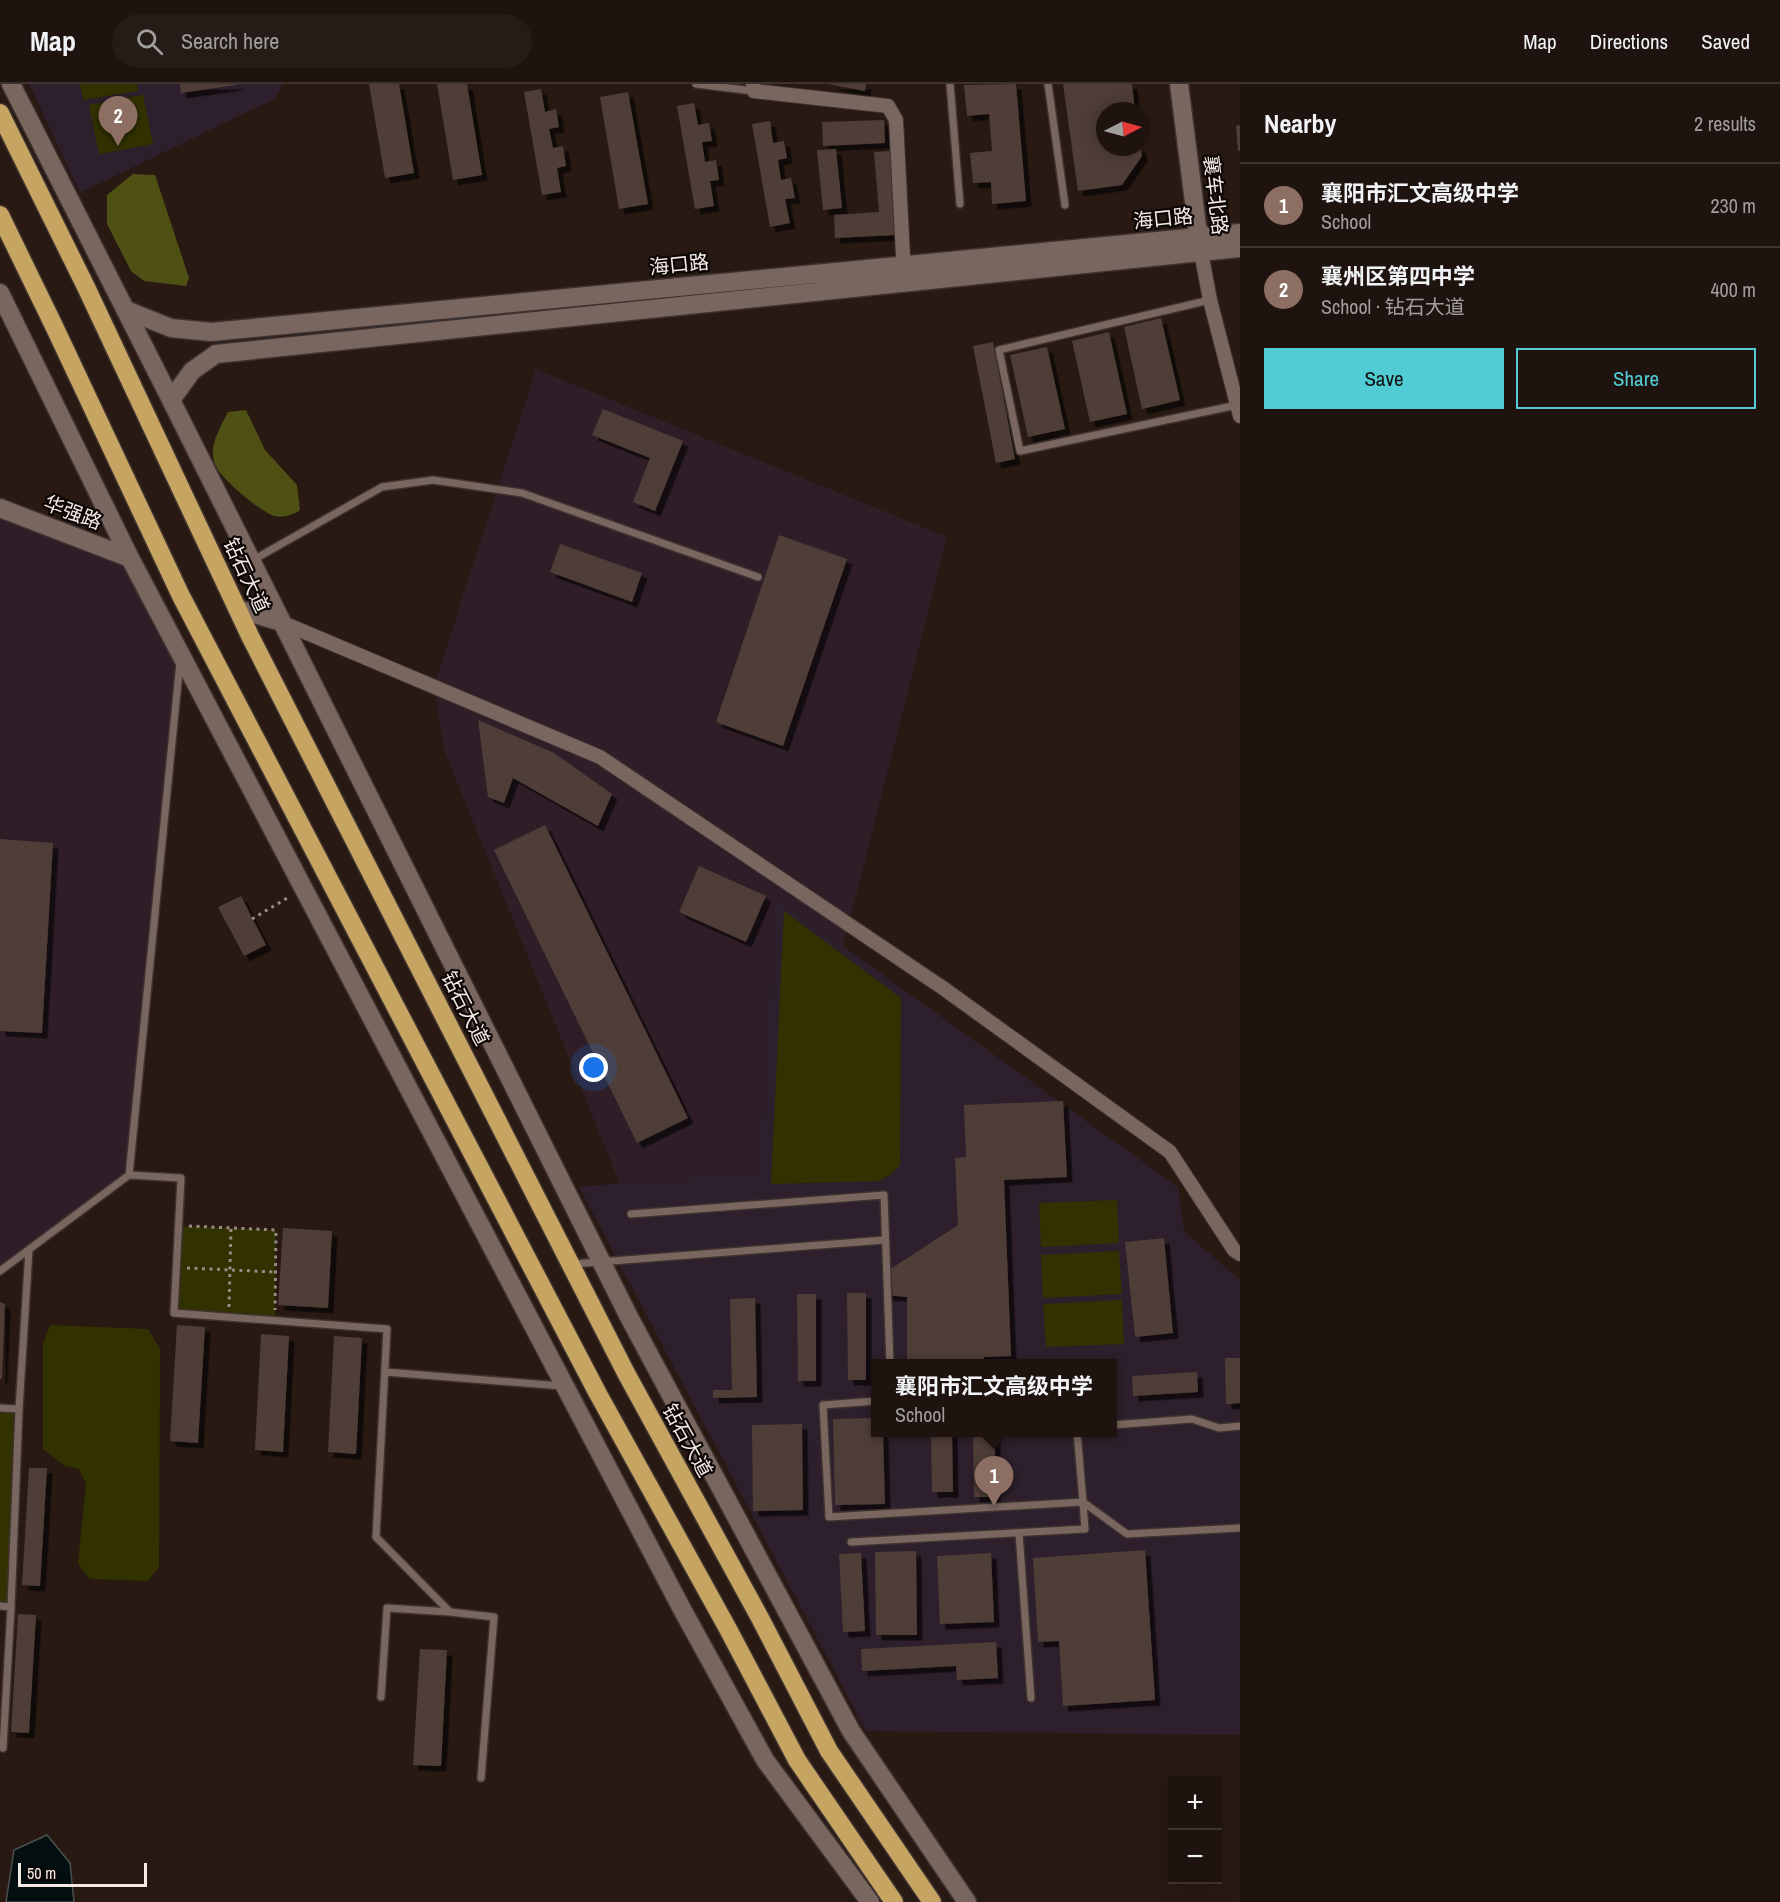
<!DOCTYPE html>
<html lang="en">
<head>
<meta charset="utf-8">
<style>
  :root { --surface:#1e130e; --page:#261c17; --text:#f1f3f6; --muted:#a19e9e; --line:#3c322e; --accent:#51ccd4 }
  body { margin:0; font-family:"Archivo Narrow","Noto Sans SC",sans-serif; background:var(--page); color:var(--text) }
  .controls { position:absolute; right:18px; bottom:18px; display:grid; overflow:hidden; border-radius:0px; box-shadow:0 3px 15px #0003 }
  .controls button { width:54px; height:54px; display:grid; place-items:center; padding:0; border:0; border-bottom:2px solid var(--line); background:var(--surface); color:var(--text); font:30px sans-serif }
  .compass { position:absolute; left:1096px; top:18px; width:54px; height:54px; border-radius:50%; background:var(--surface); box-shadow:0 3px 15px #0003; rotate:84deg }
  .scale { position:absolute; left:18px; bottom:15px; width:129px; box-sizing:border-box; padding-left:6px; border:3px solid #f5eae6; border-top:0; font-size:16px; line-height:21px; white-space:nowrap; color:#f5eae6; -webkit-text-stroke:4px #0c0604; paint-order:stroke }
  .you { position:absolute; left:594px; top:984px; width:21px; height:21px; margin:-15px; border:4px solid #fff; border-radius:50%; background:#1a73e8; box-shadow:0 0 0 9px #1a73e833 }
  .badge { display:grid; place-items:center; width:39px; height:39px; border-radius:50%; background:var(--accent); color:#fff; font-size:20px; font-weight:700 }
  .pin { position:absolute; translate:-50% -50px; filter:drop-shadow(0 2px 3px #0008) }
  .pin::after { content:''; position:absolute; top:32px; width:21px; height:18px; background:inherit; clip-path:polygon(0 0,100% 0,50% 100%) }
  .popup { position:absolute; left:871px; top:1275px; width:246px; height:78px; box-sizing:border-box; display:grid; place-content:center; border-radius:0px; background:var(--surface); filter:drop-shadow(0 2px 4px #0005); font-size:20px; white-space:nowrap; color:var(--muted) }
  .popup b { font-size:22px; color:var(--text) }
  .popup::after { content:''; position:absolute; left:50%; top:100%; margin-left:-12px; border:12px solid transparent; border-top-color:var(--surface) }
  .list { margin:0; padding:0; list-style:none }
  h2 { display:flex; justify-content:space-between; align-items:center; height:78px; margin:0; padding:0 24px; font-size:26px }
  h2 small { font-size:20px; font-weight:400; color:var(--muted) }
  .list li { display:grid; grid-template-columns:39px 1fr auto; gap:18px; align-items:center; box-sizing:border-box; height:84px; padding:0 24px; border-top:2px solid var(--line) }
  .list b { display:block; font-size:22px; white-space:nowrap }
  .list p { margin:0; font-size:20px; white-space:nowrap; color:var(--muted) }
  .list em { font-size:20px; font-style:normal; color:var(--muted) }
  .actions { display:flex; gap:12px; padding:18px 24px }
  .actions a { flex:1; padding:14px 0; border:2px solid var(--accent); border-radius:0px; text-align:center; font-size:21px; color:var(--accent) }
  .actions .main { background:var(--accent); color:#111 }
  .icon { flex:none; width:33px; height:33px; fill:none; stroke:currentColor; stroke-width:2; stroke-linecap:round; stroke-linejoin:round }
  .map { position:relative; flex:none; width:1240px; height:1818px; overflow:hidden }
  header { display:flex; align-items:center; gap:36px; box-sizing:border-box; height:84px; padding:0 30px; background:var(--surface); border-bottom:2px solid var(--line) }
  header strong { font-size:28px }
  nav { display:flex; gap:33px; margin-inline-start:auto; font-size:21px }
  .search { width:420px; height:54px; background:var(--page); display:flex; align-items:center; gap:15px; box-sizing:border-box; padding:0 21px; border-radius:33px; color:var(--muted); font-size:22px }
  main { display:flex }
  aside { flex:1; background:var(--surface) }
  .map>svg:first-child { display:block }
</style>
</head>
<body>
<header>
<strong>Map</strong>
<div class="search"><svg class="icon" aria-label="search" viewBox="0 0 24 24"><circle cx="10" cy="10" r="6"/><path d="M15 15l6 6"/></svg>Search here</div>
<nav><a>Map</a><a>Directions</a><a>Saved</a></nav>
</header>
<main>
<div class="map">
<svg width="1240" height="1818" viewBox="0 0 1240 1818">
  <defs>
    <filter id="shadow"><feDropShadow dx="5.5" dy="5.5" stdDeviation="0" flood-color="#0009"/></filter>
  </defs>
  <rect width="100%" height="100%" fill="#281913"/>
  <path fill="#2f1e27" d="M536,285L947,453L843,863L775,814L757,1087L620,1100L445,668L434,602Z
    M0,424L130,474L180,569L129,1091L0,1187Z"/>
  <path fill="#2d1f2b" fill-rule="evenodd" d="M29,0H283L274,15L80,109Z
    M775,813L1178,1103L1184,1147L1240,1196V1651L866,1647L579,1103L757,1087ZM876,1280H1112V1348H876Z"/>
  <path fill="#323200" d="M80,0H137L138,7L83,16Z
    M143,11L153,60L99,70L89,21Z
    M784,827L901,914L900,1081L890,1091L879,1097L771,1100Z
    M1117,1116L1119,1159L1041,1163L1039,1119Z
    M178,1142L276,1146L275,1236L174,1229Z
    M1119,1167L1122,1210L1043,1214L1041,1171Z
    M1122,1216L1124,1260L1046,1263L1043,1220Z
    M50,1241L148,1245L160,1265L159,1483L148,1497L90,1495L78,1480L86,1399L79,1385L65,1382L43,1365V1260Z
    M0,1324L19,1325L11,1523L0,1522Z"/>
  <path fill="#4f5014" d="M133,90L155,91L189,194L186,202L144,197L131,187L107,140V111Z
    M246,326L265,366L297,401L300,426C294,431 283,434 274,432C260,427 220,395 215,380C208,362 220,344 228,328Z"/>
  <path fill="#030e10" stroke="#4c5050" stroke-width="1.5" d="M47,1751L70,1779L74,1818H6L14,1766Z"/>
  <path fill="#4f3e37" filter="url(#shadow)" d="M180,0H237V1L181,9Z
    M369,0H399L414,89L385,94Z
    M437,0H467L482,91L453,96Z
    M828,0H866L865,7Z
    M1016,0L1026,117L992,120L991,98L973,99L970,69L992,67L989,30L967,32L964,1Z
    M1063,0H1132L1135,27H1105V63H1140L1142,72L1122,101L1078,107Z
    M541,5L545,28L556,25L559,43L549,45L553,64L563,62L566,82L557,84L561,108L542,111L524,8Z
    M628,8L648,120L619,125L600,13Z
    M694,19L698,41L709,39L712,57L702,58L705,78L716,76L719,96L710,97L714,122L695,125L677,22Z
    M884,36L885,59L823,62L822,38Z
    M770,37L773,59L784,57L787,74L778,76L781,96L791,94L795,114L785,115L790,139L770,143L752,40Z
    M1240,41V67H1238L1236,42Z
    M836,65L842,124L823,126L817,66Z
    M893,67L896,151L835,154L834,131L879,128L874,68Z
    M1161,234L1180,316L1142,325L1124,243Z
    M1109,248L1127,330L1090,338L1072,257Z
    M993,258L1015,375L996,379L973,262Z
    M1047,263L1065,345L1028,353L1010,271Z
    M603,325L683,357L655,427L633,418L650,374L592,351Z
    M779,451L847,475L783,662L716,638Z
    M560,460L642,489L632,518L550,488Z
    M478,636L554,669L612,710L598,742L513,694L504,719L488,713Z
    M545,741L688,1034L637,1059L494,766Z
    M0,755L53,759L42,949L0,947Z
    M699,782L766,812L746,858L679,828Z
    M241,812L266,861L244,872L218,823Z
    M1063,1017L1067,1093L1004,1096L1011,1272L984,1273V1280H907V1213L887,1211L886,1188L958,1141L955,1074L966,1073L964,1021Z
    M283,1144L332,1147L328,1224L278,1221Z
    M1164,1154L1173,1249L1135,1253L1125,1158Z
    M847,1209H866V1296H848Z
    M797,1210H816V1297H798Z
    M755,1214L757,1313L713,1314V1306H732L730,1215Z
    M0,1218L5,1220L2,1295H0Z
    M177,1241L205,1243L198,1359L170,1357Z
    M261,1250L289,1252L283,1368L255,1366Z
    M334,1252L362,1254L356,1370L328,1368Z
    M1225,1274H1240V1319L1226,1320Z
    M1197,1288L1198,1308L1133,1312L1132,1292Z
    M876,1334V1348H883L885,1420L835,1421L833,1335Z
    M802,1340L803,1426L753,1427L752,1341Z
    M931,1348H952L953,1408H932Z
    M973,1348H995V1413H974Z
    M29,1384H47L40,1502L22,1501Z
    M1145,1466L1155,1616L1063,1622L1059,1557L1038,1558L1033,1474Z
    M916,1467L917,1551H876L875,1468Z
    M861,1469L865,1547L843,1548L839,1470Z
    M991,1469L994,1538L940,1540L937,1472Z
    M18,1530L36,1531L29,1649L11,1648Z
    M996,1558L998,1594L957,1596L956,1582L862,1587L861,1565Z
    M420,1565L447,1566L441,1682L413,1681Z"/>
  <g fill="none" stroke-linecap="round" stroke-linejoin="round">
    <g stroke="#3e3230" stroke-width="10">
      <path id="lane" d="M696,0L753,7
        M950,0L960,120
        M1048,0L1065,121
        M1210,216L999,266L1020,367L1237,321
        M253,476L382,403L433,396L522,409L758,493
        M129,1091L181,1094L174,1229L387,1245L376,1453L450,1528L494,1533L481,1694
        M631,1130L884,1111L890,1280
        M573,1180L885,1156
        M0,1187L129,1091L180,578
        M385,1288L562,1302
        M876,1317L823,1321L829,1433L1083,1418L1077,1348
        M0,1324L19,1325L29,1166
        M1112,1341L1192,1335L1219,1344L1240,1342
        M1083,1418L1127,1450L1240,1444
        M1019,1449L1031,1614
        M851,1458L1085,1445L1083,1418
        M0,1522L11,1523L3,1664
        M11,1523L19,1325
        M381,1613L387,1524L450,1528"/>
    </g>
    <g stroke="#3e3230" stroke-width="16">
      <path id="street" d="M753,0L754,7L888,22L896,36L904,191
        M1201,168L1210,216L1240,332
        M281,538L600,673L943,904L1170,1068L1234,1166L1240,1170"/>
    </g>
    <g stroke="#3e3230" stroke-width="21">
      <path id="secondary" d="M11,0L171,316L629,1233L851,1647L967,1818
        M1179,0L1200,165
        M0,209L130,474L683,1527L765,1676L870,1818
        M126,226L171,244L211,248L1240,149
        M171,316L192,287L216,270L1240,164
        M0,424L130,474
        M238,525L281,538"/>
    </g>
    <g stroke="#3e3230" stroke-width="21">
      <path id="highway" d="M0,29L86,203L250,552L626,1289L760,1534L829,1667L932,1818
        M0,131L54,242L181,512L597,1308L728,1545L797,1676L894,1818"/>
    </g>
    <path stroke="#988b86" stroke-width="3" stroke-dasharray="3 4.5" stroke-linecap="butt" d="M252,835L289,813
      M189,1142L276,1146L275,1226
      M187,1184L275,1188
      M229,1223L231,1144"/>
    <use href="#lane" stroke="#79665f" stroke-width="7"/>
    <use href="#street" stroke="#79665f" stroke-width="14"/>
    <use href="#secondary" stroke="#79665f" stroke-width="18"/>
    <use href="#highway" stroke="#c6a461" stroke-width="18"/>
  </g>
  <g text-anchor="middle" dominant-baseline="central" stroke-width="4.5" stroke-linejoin="round" paint-order="stroke">
    <g font-size="20" fill="#f5eae6" stroke="#0c0604">
      <text transform="translate(1216 111) rotate(83)">襄车北路</text>
      <text transform="translate(1163 134) rotate(-6)">海口路</text>
      <text transform="translate(679 180) rotate(-6)">海口路</text>
      <text transform="translate(73 428) rotate(21)">华强路</text>
      <text transform="translate(247 491) rotate(65)">钻石大道</text>
      <text transform="translate(466 924) rotate(63)">钻石大道</text>
      <text transform="translate(688 1356) rotate(61)">钻石大道</text>
    </g>
  </g>
</svg>
<div class="controls">
<button>+</button>
<button>−</button>
</div>
<svg class="compass" viewBox="-18 -18 36 36"><path d="M0-13l5 13h-10z" fill="#e53935"/><path d="M0 13l5-13h-10z" fill="#a19e9e"/></svg>
<div class="scale">50 m</div>
<div class="you"></div>
<div class="pin badge" style="left:994px;top:1422px;background:#8d6e63">1</div>
<div class="popup"><b>襄阳市汇文高级中学</b>School</div>
<div class="pin badge" style="left:118px;top:62px;background:#8d6e63">2</div>
</div>
<aside>
<h2>Nearby<small>2 results</small></h2>
<ul class="list">
<li><span class="badge" style="background:#8d6e63">1</span><div><b>襄阳市汇文高级中学</b><p>School</p></div><em>230 m</em></li>
<li><span class="badge" style="background:#8d6e63">2</span><div><b>襄州区第四中学</b><p>School · 钻石大道</p></div><em>400 m</em></li>
</ul>
<div class="actions"><a class="main">Save</a><a>Share</a></div>
</aside>
</main>
</body>
</html>
